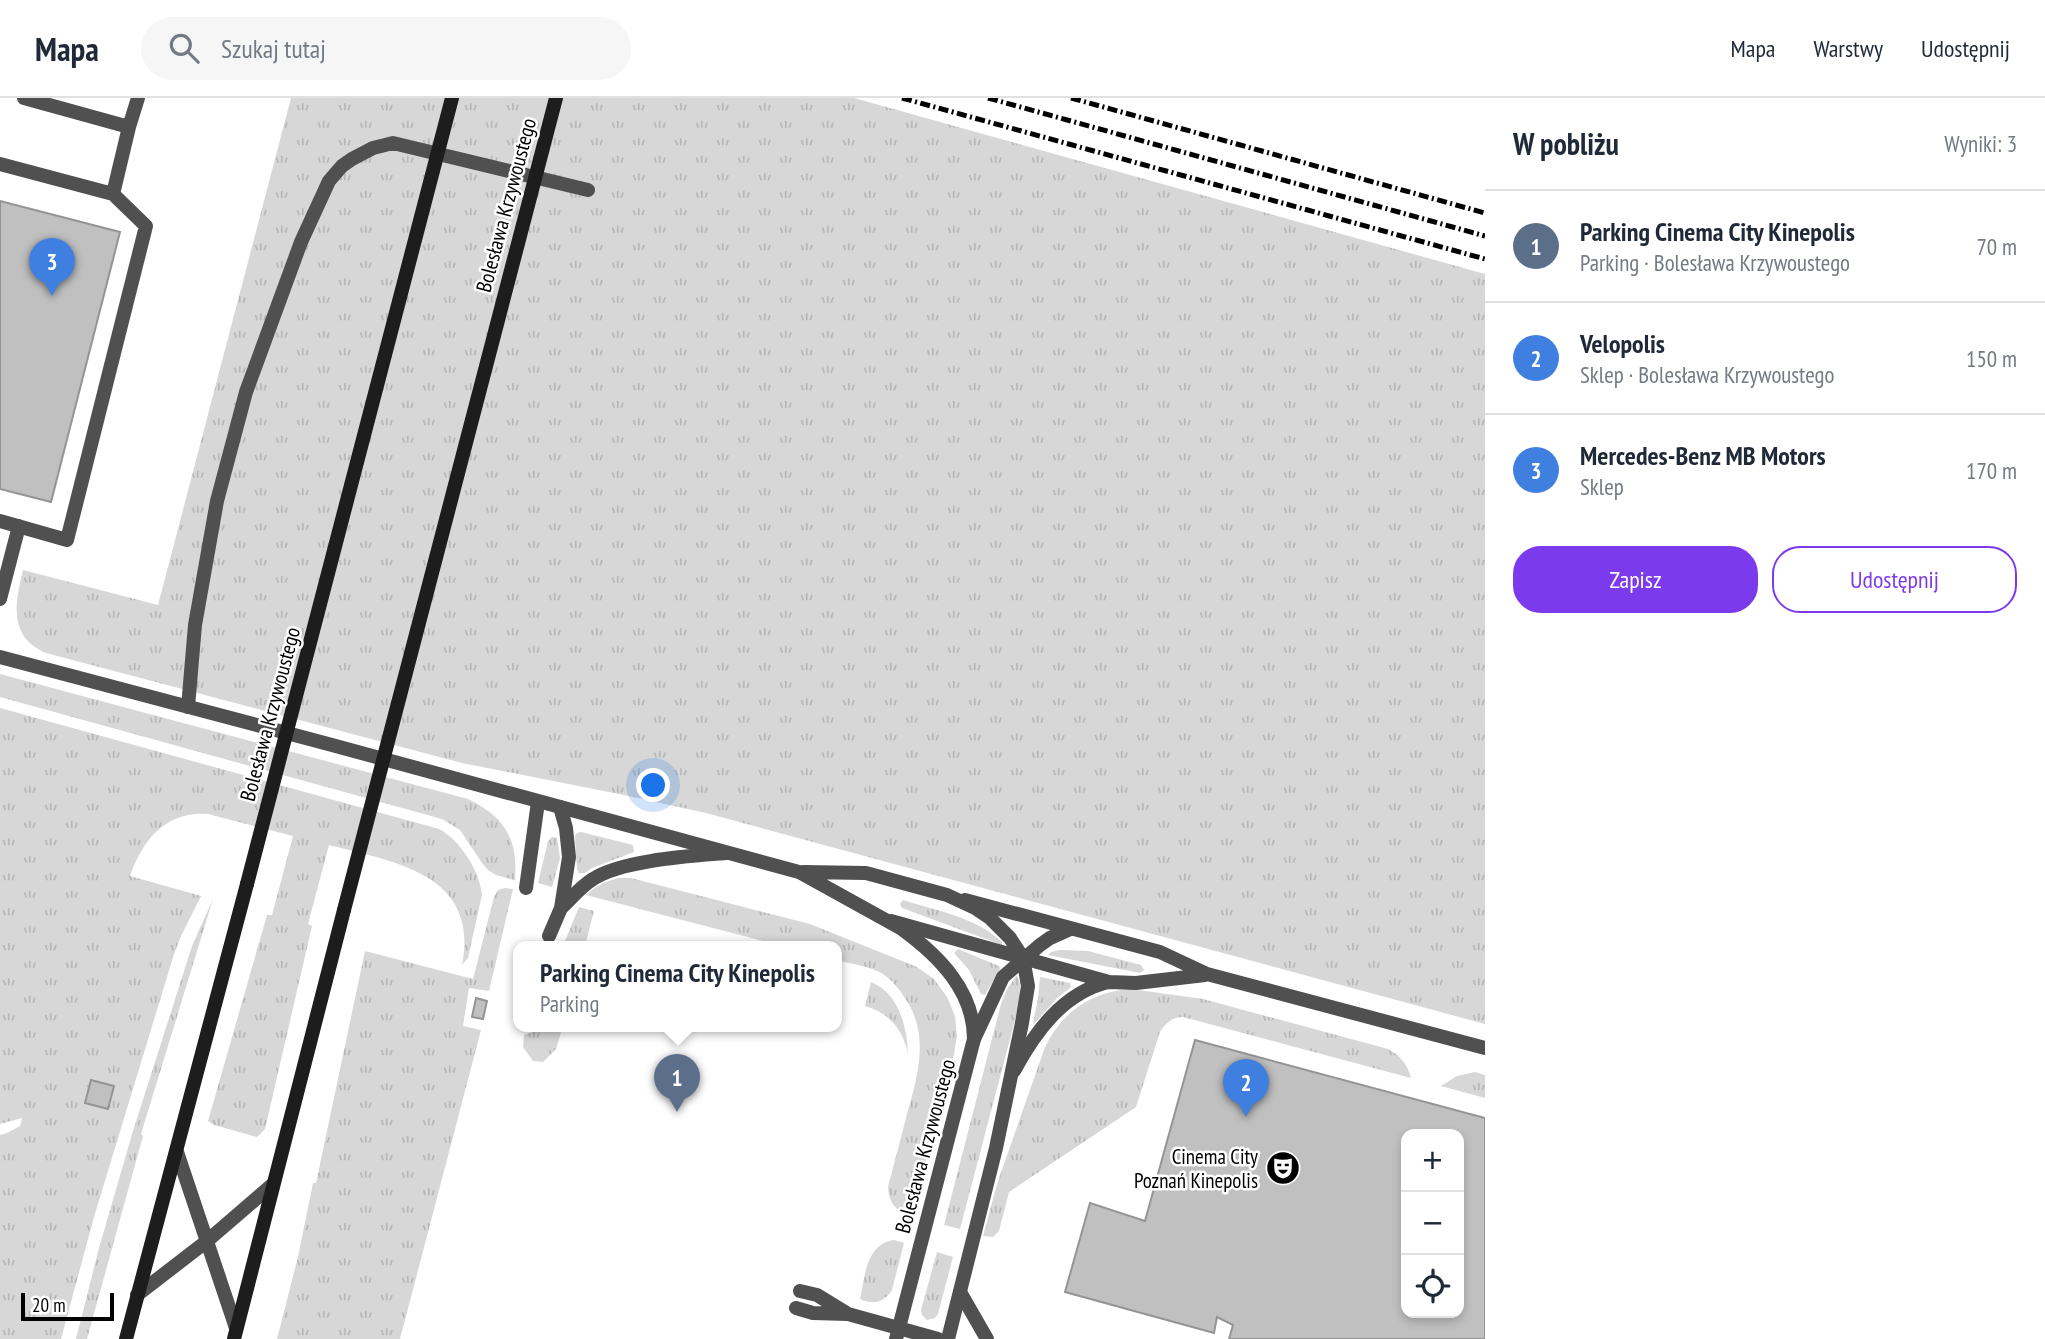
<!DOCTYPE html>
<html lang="pl">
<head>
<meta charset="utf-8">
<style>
  :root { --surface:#fff; --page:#f6f6f7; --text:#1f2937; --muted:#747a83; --line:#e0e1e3; --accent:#7c3aed }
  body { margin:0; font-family:"PT Sans Narrow",sans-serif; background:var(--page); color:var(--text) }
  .controls { position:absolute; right:21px; bottom:21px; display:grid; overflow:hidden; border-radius:14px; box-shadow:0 4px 10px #0003 }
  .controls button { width:63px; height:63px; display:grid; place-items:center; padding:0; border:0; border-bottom:2px solid var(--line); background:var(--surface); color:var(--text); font:35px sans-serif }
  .scale { position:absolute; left:21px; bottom:18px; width:93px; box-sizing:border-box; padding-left:7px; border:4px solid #000; border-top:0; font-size:19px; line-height:24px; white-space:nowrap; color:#000; -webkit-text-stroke:5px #fff; paint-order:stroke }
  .you { position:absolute; left:654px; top:688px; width:24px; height:24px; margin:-18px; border:5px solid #fff; border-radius:50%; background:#1a73e8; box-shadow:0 0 0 10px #1a73e833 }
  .badge { display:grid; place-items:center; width:46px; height:46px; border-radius:50%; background:var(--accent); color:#fff; font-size:23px; font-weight:700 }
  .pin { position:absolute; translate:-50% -58px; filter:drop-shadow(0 2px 4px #0008) }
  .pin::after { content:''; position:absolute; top:37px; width:24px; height:21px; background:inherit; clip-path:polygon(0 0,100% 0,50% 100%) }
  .popup { position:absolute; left:513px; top:843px; width:329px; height:91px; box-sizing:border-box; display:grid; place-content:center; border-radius:14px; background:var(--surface); filter:drop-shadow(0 2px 5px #0005); font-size:23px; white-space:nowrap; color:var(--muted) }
  .popup b { font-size:26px; color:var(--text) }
  .popup::after { content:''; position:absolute; left:50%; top:100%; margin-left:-14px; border:14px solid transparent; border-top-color:var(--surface) }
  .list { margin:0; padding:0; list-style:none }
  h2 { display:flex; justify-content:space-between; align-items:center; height:91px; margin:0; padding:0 28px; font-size:30px }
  h2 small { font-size:23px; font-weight:400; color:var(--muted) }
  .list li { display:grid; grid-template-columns:46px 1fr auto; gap:21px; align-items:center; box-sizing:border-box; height:112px; padding:0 28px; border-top:2px solid var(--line) }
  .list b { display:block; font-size:26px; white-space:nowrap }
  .list p { margin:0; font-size:23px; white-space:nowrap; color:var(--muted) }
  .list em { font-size:23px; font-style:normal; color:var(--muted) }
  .actions { display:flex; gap:14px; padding:21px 28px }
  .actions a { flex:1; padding:16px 0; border:2px solid var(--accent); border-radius:28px; text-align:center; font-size:24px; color:var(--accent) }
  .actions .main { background:var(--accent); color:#fff }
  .icon { flex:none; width:38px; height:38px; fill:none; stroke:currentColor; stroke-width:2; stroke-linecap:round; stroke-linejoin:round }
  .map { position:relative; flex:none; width:1485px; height:1241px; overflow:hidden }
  header { display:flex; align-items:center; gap:42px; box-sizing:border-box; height:98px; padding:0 35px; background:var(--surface); border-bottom:2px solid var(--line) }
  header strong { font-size:33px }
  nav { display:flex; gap:38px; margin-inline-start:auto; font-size:24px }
  .search { width:490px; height:63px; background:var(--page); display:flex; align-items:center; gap:18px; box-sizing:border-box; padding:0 24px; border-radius:38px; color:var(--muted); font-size:26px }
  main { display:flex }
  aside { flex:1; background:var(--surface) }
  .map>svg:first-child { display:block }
</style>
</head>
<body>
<header>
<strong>Mapa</strong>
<div class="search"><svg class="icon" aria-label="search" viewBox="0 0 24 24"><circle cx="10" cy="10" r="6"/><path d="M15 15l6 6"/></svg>Szukaj tutaj</div>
<nav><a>Mapa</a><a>Warstwy</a><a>Udostępnij</a></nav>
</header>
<main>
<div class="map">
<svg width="1485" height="1241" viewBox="0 0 1485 1241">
  <defs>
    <pattern id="grass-tufts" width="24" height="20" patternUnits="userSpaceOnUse" patternTransform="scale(1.75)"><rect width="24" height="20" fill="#d7d7d7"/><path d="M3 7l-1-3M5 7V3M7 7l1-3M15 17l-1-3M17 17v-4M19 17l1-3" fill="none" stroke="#b7b7b7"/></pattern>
  </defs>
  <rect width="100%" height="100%" fill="#fff"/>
  <path fill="url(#grass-tufts)" d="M291,0H854L1485,176V926L706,715L624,697L462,665L46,555C8,539 15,505 23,472L158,507Z
    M0,576L468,701C505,719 518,741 515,782L496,777L488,772L482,765L460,732L442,721L0,599Z
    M0,610L439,731C460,742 480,773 482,797L468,860L462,867C480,776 395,764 329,747L308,826L312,828L265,1031L257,1039L214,1027L208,1023L267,817H272L293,738L208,716C166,713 143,741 130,778L201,798L181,838L174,856L94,1119L61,1241H0V1037L7,1035L20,1028L22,1020L0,1026Z
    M581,734L633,747L634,754L592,770L585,775H579L577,771L575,738L577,735Z
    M552,739L557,740L560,760L552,789L538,785L548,743Z
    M619,780H631L810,826L917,869L934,881L947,899L955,918L957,938L954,956L911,1118C896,1113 889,1106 888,1089C894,1066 900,1043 906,1020C917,980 931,938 905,900C899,891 892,882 883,876C869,868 852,866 836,862V848H782L586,797C596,788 605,783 619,780Z
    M505,790L513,791L489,893L469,890L463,928L481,932L400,1241H277L298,1159L313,1085H316L365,853L473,881L494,799L498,792Z
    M213,801L141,1036L143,1038L87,1241H76L99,1150L133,1033L192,848Z
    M903,802C937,813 976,819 1002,844V847L902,810L900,806Z
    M579,809L594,813L585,848H563Z
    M958,851L999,868L1000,871L985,897L981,896L969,872L954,855Z
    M1060,852L1088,853L1141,867L1144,872L1140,875L1048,857L1051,854Z
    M1017,877L1020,885L1019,907L960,1131L944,1127L1001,906L1007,891Z
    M1040,879L1070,885L1071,889L1057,900L1034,926L1033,924L1038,901Z
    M871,884C899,895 907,929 908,956C903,932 890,915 865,908Z
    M1131,891L1203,901L1388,951C1401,958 1407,966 1411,980L1183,919C1172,919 1166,925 1160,934L1136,1009L1009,1094L999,1133L993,1139L983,1138L997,1086L1045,949C1062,914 1092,893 1131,891Z
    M551,928H563L556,951L543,964L533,963L523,949L524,937Z
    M1475,974L1485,977V1000L1441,988L1457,978Z
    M894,1142L904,1145L892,1192C884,1205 873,1207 860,1201C865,1178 866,1146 894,1142Z
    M937,1154L953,1159L938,1216L935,1220L927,1222L922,1217L921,1212Z"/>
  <path fill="#c0c0c0" stroke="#949494" stroke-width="2" fill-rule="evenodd" d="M0,103L120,134L51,404L0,391Z
    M476,900L487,903L483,921L472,919Z
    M1195,942L1485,1020V1241H1229L1233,1227L1217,1219L1214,1235L1065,1194L1090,1105L1145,1123ZM1406,1036H1459V1215H1406Z
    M91,982L114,988L108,1011L85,1005Z"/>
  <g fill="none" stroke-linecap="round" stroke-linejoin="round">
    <path stroke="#505050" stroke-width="14" d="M24,0L129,29L113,96
      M129,29L138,0
      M0,66L113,96L146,128L67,442L0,423
      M0,501L19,428
      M188,609L195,527L217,403L246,294L301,144L329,83L342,68L352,61L373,50L393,45L588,92
      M526,790L538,704
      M965,802L1160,854L1207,876L1485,950
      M561,810C572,800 580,789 593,781C622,762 691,758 726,755
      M891,823L1109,884L1136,885L1205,877
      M549,838L561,810L569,759L566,730L560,709
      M974,941L1003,879L1040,847L1050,840L1070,831
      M1014,973C1035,934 1063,895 1108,884
      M177,1054L236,1230
      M800,1193L817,1197L848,1216L938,1241
      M960,1194L987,1241
      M137,1197L207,1143L273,1086
      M796,1210L813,1215L847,1216"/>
    <path stroke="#505050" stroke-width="14" d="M0,559L332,647L799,774L902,831C939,858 974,893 974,941L896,1241
      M803,774L866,775L947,797L975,810L990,820L1010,840L1023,860L1028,888L1022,925L996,1050L948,1241"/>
    <path stroke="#1d1d1d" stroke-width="14" d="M126,1241L247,786
      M234,1241L344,812"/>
    <path stroke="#000" stroke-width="5" stroke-dasharray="10 3.5 2 3.5" stroke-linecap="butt" d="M902,0L1485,161
      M988,0L1485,138
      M1071,0L1485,115"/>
    <path stroke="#1d1d1d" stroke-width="14" d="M247,786L452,0
      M344,812L556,0"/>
  </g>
  <defs>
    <g id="theatre-disc" transform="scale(1.75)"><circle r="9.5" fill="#000" stroke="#fff"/><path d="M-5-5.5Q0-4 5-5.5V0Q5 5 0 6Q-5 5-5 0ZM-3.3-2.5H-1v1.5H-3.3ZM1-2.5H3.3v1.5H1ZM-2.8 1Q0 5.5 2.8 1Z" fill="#fff"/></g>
  </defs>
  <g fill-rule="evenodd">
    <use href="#theatre-disc" x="1283" y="1070"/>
  </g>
  <g text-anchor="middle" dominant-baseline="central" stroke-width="5" stroke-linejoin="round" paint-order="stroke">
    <g font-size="21" fill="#000" stroke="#fff">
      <text transform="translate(506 107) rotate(-75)">Bolesława Krzywoustego</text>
      <text transform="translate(270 616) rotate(-75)">Bolesława Krzywoustego</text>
      <text transform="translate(925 1048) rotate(-75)">Bolesława Krzywoustego</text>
    </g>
    <g font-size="21" fill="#000" stroke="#fff" text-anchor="end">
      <text x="1258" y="1058">Cinema City<tspan x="1258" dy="24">Poznań Kinepolis</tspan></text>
    </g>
  </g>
</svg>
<div class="controls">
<button>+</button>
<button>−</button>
<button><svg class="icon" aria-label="locate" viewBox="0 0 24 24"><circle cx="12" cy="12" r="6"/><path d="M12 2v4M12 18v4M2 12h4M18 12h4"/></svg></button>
</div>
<div class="scale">20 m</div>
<div class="you"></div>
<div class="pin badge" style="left:677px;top:1014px;background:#5c6f8a">1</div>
<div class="popup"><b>Parking Cinema City Kinepolis</b>Parking</div>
<div class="pin badge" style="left:1246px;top:1019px;background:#3f7fe0">2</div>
<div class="pin badge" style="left:52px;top:198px;background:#3f7fe0">3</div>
</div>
<aside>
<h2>W pobliżu<small>Wyniki: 3</small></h2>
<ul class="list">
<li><span class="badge" style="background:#5c6f8a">1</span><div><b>Parking Cinema City Kinepolis</b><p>Parking · Bolesława Krzywoustego</p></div><em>70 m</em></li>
<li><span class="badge" style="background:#3f7fe0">2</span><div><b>Velopolis</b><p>Sklep · Bolesława Krzywoustego</p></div><em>150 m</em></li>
<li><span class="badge" style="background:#3f7fe0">3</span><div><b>Mercedes-Benz MB Motors</b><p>Sklep</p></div><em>170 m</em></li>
</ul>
<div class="actions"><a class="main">Zapisz</a><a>Udostępnij</a></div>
</aside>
</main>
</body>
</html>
